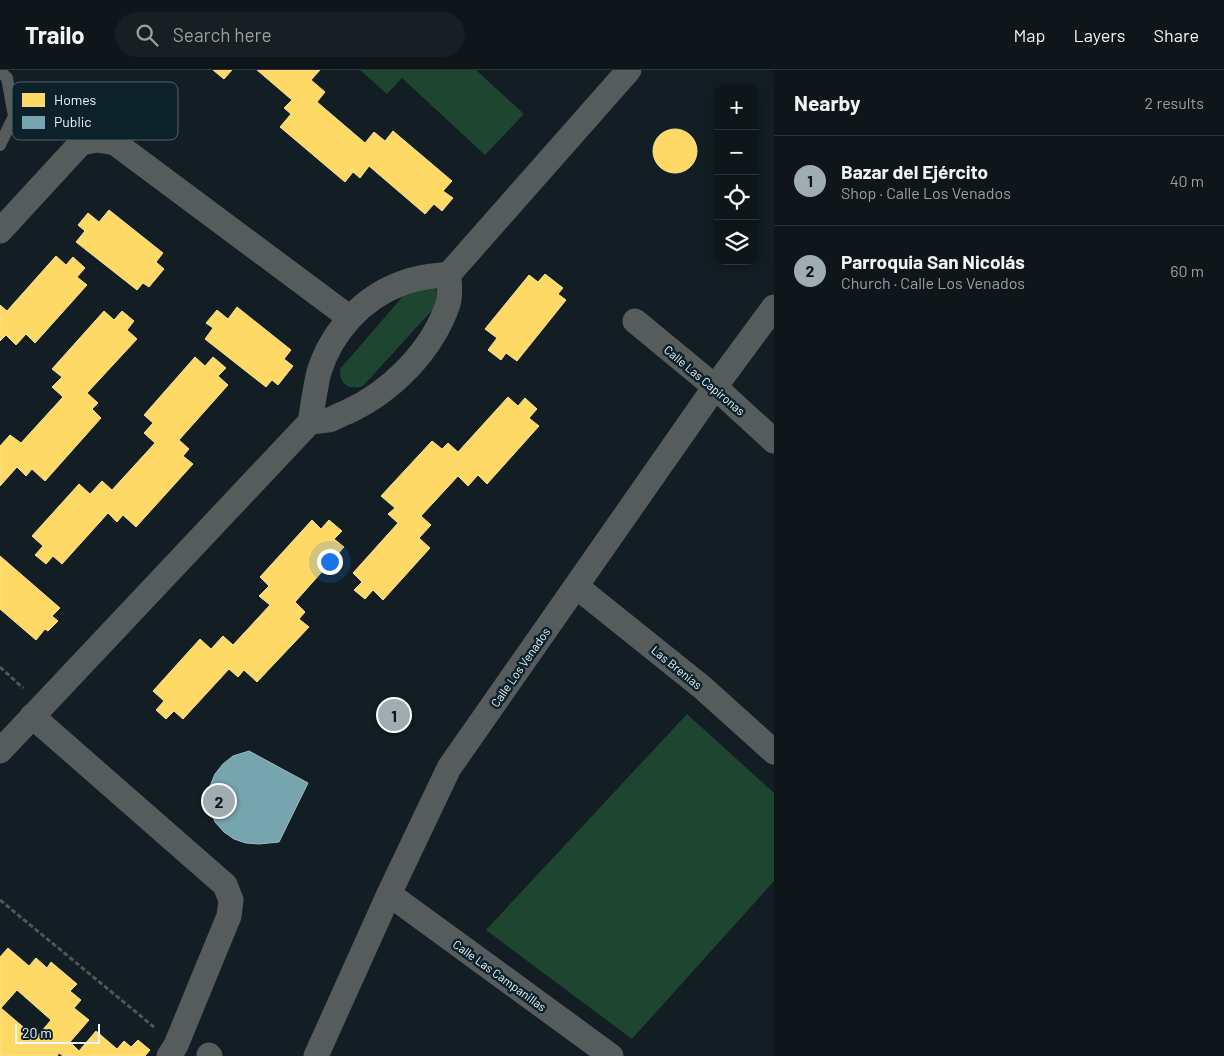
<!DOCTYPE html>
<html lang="en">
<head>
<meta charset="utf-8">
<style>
  :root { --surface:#0e161a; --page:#171f23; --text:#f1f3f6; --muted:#9b9fa2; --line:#2e3539; --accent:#9facb1 }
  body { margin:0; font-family:Barlow,sans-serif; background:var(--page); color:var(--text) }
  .controls { position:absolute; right:15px; top:15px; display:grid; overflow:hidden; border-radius:10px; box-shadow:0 2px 12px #0003 }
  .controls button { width:45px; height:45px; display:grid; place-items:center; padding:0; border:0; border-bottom:1px solid var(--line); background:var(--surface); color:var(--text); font:25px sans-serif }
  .scale { position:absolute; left:15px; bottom:12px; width:85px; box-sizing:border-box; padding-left:5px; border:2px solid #ebf8fd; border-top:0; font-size:14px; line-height:18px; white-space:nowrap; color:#ebf8fd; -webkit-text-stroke:4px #0c2129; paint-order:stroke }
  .you { position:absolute; left:329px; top:491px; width:18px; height:18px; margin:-12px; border:4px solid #fff; border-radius:50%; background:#1a73e8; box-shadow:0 0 0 8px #1a73e833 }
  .badge { display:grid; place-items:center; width:32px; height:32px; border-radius:50%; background:var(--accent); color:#111; font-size:16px; font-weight:700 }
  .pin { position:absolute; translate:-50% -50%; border:2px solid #fff; box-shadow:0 1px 5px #0006 }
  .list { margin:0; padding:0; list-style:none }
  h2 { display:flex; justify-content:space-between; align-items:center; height:65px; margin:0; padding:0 20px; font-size:21px }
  h2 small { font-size:16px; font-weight:400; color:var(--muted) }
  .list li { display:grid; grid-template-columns:32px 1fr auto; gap:15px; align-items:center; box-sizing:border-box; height:90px; padding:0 20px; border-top:1px solid var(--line) }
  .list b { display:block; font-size:19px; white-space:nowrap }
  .list p { margin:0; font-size:16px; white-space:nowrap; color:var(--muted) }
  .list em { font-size:16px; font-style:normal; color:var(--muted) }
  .icon { flex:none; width:28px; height:28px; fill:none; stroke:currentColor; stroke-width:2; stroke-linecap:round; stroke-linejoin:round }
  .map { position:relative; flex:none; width:774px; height:986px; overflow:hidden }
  header { display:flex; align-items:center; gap:30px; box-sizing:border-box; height:70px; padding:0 25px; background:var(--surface); border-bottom:1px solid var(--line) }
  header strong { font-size:24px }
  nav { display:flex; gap:28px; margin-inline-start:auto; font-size:18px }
  .search { width:350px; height:45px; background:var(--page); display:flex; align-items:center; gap:12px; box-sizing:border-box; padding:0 18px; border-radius:28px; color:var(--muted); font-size:19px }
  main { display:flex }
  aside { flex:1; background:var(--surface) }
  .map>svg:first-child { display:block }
</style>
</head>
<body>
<header>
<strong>Trailo</strong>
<div class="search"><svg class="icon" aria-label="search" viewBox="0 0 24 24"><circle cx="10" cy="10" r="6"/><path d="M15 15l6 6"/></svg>Search here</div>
<nav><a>Map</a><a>Layers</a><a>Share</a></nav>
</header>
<main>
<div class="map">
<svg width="774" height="986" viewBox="0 0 774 986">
  <rect width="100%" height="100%" fill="#121e23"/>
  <path fill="#1e4530" d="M360,0H476L524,44L485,85L402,8L387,24Z
    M433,215C440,223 438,228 435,237L363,316C349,321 339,314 340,299L411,217Z
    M687,644L774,723V811L632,969L486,860Z"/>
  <path fill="#ffd966" stroke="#f9e293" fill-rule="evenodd" d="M213,0H232L224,9Z
    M257,0H320L311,10L325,22L317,32L365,73L374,62L385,71L393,61L452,111L443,121L453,128L442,141L434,134L425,144L369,96L360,108L353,102L345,112L280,57L291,44L284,38L292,30Z
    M653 81a22 22 0 1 1 44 0a22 22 0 1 1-44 0Z
    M109,140L163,183L156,192L164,199L149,217L143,213L137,220L76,172L85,161L78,155L88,143L99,152Z
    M56,186L66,195L73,187L85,198L77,207L87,215L35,273L26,264L16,275L6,265L0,271V235L7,241Z
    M545,204L563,218L558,224L566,230L517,291L506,283L501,290L488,280L497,268L485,259L529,205L538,212Z
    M237,237L291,280L284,289L293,296L278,315L272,310L266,317L205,269L213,258L206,253L217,240L228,249Z
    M104,241L114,250L122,241L134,251L127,260L137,269L87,323L98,333L92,339L101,348L45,411L32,399L26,406L17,397L0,416V376L10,365L21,373L63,327L52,317L62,307L52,299Z
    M195,287L205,296L213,287L226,298L218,306L228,315L179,370L189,379L183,386L193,394L136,457L123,445L117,452L108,443L62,494L53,486L46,494L35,485L43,476L32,466L79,414L90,424L102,411L112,420L155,373L144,363L153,353L144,345Z
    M508,327L518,336L525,328L537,339L529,348L539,356L487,414L478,405L468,416L458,406L421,446L431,455L419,468L430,478L383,530L373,520L365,529L354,520L362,512L353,503L398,453L388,444L395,438L381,426L432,371L442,379L448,373L458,382Z
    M312,450L321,459L329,450L342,461L334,469L344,477L295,532L305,542L299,549L309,557L257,612L244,600L238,607L229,599L183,649L174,641L166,649L156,640L164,631L153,621L200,569L211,579L223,566L233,575L270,535L259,526L269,516L260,507Z
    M0,486L60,538L52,546L58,551L48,561L45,559L36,570L0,539Z
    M8,878L29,896L36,888L47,898L51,892L77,914L70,921L81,930L74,938L89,950L70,972L79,981L96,961L117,979L124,971L131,977L138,970L150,980L145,986H63L59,983L57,986H0V887ZM17,920L51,950L36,968L1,938Z"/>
  <path fill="#76a5af" stroke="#99bec6" d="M249,681L308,713L279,772L259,774L246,773L234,769L224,762L215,752L211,741L208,728L210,716L215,704L223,694L233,686Z"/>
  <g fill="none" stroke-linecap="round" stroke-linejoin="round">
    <path stroke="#4e5558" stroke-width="3" stroke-dasharray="5 2.5" stroke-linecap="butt" d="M0,597L23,618
      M0,830L154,957"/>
    <path stroke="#565b5c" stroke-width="12" d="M0,1L7,8L14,46L0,75"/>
    <path stroke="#565b5c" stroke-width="25" d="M0,161L81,73L97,70L115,73L350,248
      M635,251L715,317L774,371
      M310,352C316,351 323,351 329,350C335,348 341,344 347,342C391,322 432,281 448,234C451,226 449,213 449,204
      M577,517L703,618L774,682
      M32,646L225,815L231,830L229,846L176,975L169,986
      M0,681L310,352C313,335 315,318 319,302C331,263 362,228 400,214C416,207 433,206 449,204L629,0
      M389,824L611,986
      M209,985L210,986
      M316,986L389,824L449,698L715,317L774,237"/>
  </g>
  <g text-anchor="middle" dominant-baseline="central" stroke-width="5" stroke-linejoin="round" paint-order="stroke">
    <g font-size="12" fill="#ebf8fd" stroke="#0c2129">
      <text transform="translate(705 310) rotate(40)">Calle Las Capironas</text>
      <text transform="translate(520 597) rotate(-55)">Calle Los Venados</text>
      <text transform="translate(677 597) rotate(39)">Las Brenias</text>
      <text transform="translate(500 905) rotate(36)">Calle Las Campanillas</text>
    </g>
  </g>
  <rect x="12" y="12" width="166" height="58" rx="8" fill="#0c2129" stroke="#4f6269" stroke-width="1"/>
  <rect x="22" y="23" width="23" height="14" fill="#ffd966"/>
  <rect x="22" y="46" width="23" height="13" fill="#76a5af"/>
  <g font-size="14" fill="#ebf8fd">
    <text x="54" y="35">Homes</text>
    <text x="54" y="57">Public</text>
  </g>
</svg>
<div class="controls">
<button>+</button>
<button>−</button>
<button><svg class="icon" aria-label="locate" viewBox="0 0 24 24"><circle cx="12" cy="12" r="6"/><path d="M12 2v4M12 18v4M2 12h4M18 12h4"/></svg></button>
<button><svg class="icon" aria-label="layers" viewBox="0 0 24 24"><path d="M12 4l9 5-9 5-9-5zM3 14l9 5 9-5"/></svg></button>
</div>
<div class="scale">20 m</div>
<div class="you"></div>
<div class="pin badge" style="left:394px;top:645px">1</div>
<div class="pin badge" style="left:219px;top:731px">2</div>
</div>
<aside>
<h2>Nearby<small>2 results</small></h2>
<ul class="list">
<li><span class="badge">1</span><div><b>Bazar del Ejército</b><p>Shop · Calle Los Venados</p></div><em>40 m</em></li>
<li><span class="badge">2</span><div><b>Parroquia San Nicolás</b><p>Church · Calle Los Venados</p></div><em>60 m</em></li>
</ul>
</aside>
</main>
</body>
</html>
